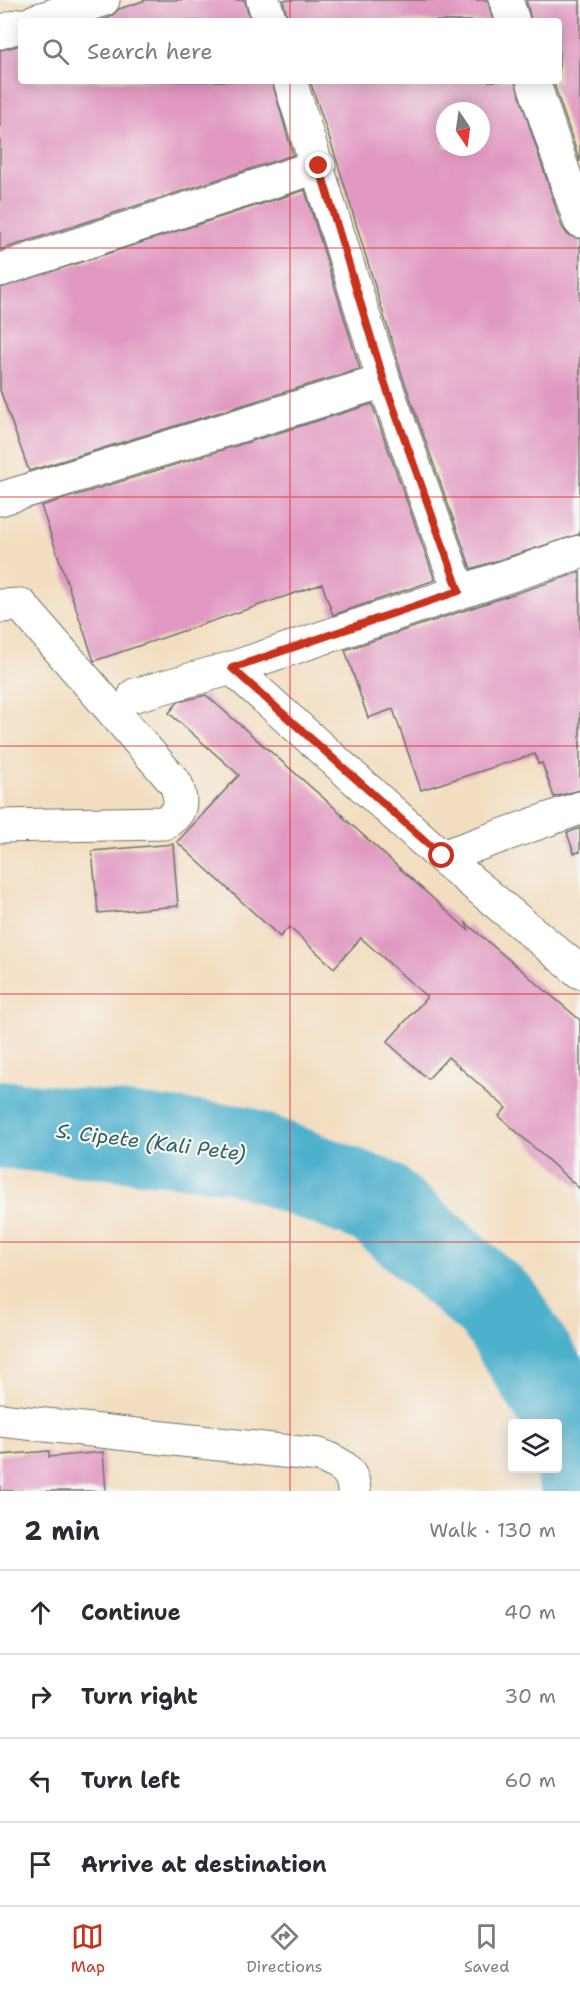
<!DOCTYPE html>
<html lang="en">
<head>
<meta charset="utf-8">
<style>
  :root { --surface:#fff; --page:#f2f2f3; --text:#2b2b33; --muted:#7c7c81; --line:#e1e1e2; --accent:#c8321e }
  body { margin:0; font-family:"Shantell Sans",sans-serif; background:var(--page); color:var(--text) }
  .controls { position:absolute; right:18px; bottom:18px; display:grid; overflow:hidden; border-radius:6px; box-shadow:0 3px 15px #0003 }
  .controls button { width:54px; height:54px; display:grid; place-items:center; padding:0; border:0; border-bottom:2px solid var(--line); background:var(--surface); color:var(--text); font:30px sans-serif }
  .compass { position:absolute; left:436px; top:102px; width:54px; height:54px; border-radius:50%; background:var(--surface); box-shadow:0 3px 15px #0003; rotate:167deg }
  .stop { position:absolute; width:18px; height:18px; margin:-14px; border:4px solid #c8321e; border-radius:50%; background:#fff }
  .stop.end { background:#c8321e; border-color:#fff; box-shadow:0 2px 6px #0008 }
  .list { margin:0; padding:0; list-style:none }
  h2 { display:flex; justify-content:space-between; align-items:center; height:78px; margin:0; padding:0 24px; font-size:26px }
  h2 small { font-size:20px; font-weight:400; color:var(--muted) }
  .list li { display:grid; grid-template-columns:39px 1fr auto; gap:18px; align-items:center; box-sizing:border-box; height:84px; padding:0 24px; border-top:2px solid var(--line) }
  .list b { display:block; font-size:22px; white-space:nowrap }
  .list em { font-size:20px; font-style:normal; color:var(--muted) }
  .icon { flex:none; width:33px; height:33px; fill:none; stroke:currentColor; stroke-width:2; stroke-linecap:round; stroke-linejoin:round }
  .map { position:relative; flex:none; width:580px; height:1491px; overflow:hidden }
  .search { position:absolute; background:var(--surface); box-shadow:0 3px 15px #0003; left:18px; right:18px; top:18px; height:66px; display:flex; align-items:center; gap:15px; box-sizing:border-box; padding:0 21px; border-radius:6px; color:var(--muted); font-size:22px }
  .sheet { height:414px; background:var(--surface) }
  nav { display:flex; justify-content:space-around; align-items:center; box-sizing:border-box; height:84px; border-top:2px solid var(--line); background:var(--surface); font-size:16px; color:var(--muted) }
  nav a { display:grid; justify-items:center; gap:3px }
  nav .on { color:var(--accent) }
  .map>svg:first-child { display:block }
</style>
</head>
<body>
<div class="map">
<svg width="580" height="1491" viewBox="0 0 580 1491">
  <rect width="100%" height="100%" fill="#f6f6f2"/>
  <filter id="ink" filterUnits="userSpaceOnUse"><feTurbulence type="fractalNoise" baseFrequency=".0167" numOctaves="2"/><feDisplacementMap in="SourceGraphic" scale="12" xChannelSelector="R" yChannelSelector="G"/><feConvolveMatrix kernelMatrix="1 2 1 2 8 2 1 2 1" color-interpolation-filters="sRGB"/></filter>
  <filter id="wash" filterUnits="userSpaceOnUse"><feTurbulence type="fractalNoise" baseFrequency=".008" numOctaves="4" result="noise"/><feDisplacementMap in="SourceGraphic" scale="24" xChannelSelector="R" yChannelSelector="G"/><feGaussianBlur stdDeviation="1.35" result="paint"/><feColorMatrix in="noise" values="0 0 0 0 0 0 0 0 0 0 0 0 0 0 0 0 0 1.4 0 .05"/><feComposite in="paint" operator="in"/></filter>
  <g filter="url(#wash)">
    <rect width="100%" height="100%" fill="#f3ddc0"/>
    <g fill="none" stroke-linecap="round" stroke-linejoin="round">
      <path stroke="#4eb0cd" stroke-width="88" d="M0,1124L238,1149L377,1202L499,1308L569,1420L580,1473"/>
    </g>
    <g id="blocks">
      <path fill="#e198c1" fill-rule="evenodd" d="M146,0H245L250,21H99L109,18L119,9Z
        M283,0H488L493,21H288Z
        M526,0H580V162L553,81H559V21H531Z
        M21,45V81H272L293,155L0,250V50Z
        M310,81H515L562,227L568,235L580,239V534L471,569L402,375L337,161ZM445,111H481V147H445Z
        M305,190L360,369L29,471L0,390V288Z
        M372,404L435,580L333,615L322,584L94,661L41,506Z
        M580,572V790L554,797L542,763L538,764L535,754L421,790L393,709L368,718L345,650Z
        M206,695L344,816H342L469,931L466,923L580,1020V1189L499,1116L506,1108L448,1057L428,1079L387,1042L427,997L361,938L334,968L289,927L280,937L177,842L239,775L169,713L178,702Z
        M580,828V852L574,853L567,833Z
        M173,844L178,906L98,913L92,851Z
        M49,1451V1457L103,1452L106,1491H0V1455Z"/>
    </g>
  </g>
  <g filter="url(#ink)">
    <use href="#blocks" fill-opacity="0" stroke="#697565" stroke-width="1.5"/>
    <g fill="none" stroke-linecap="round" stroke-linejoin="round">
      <g stroke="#697565" stroke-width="35">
        <path id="street" d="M263,0L270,21
          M506,0L513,21
          M35,21L103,0
          M0,32L21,25
          M290,81L384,381L459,591
          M533,81L580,221
          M0,270L319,166
          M0,499L384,381
          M0,606L21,605L176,784C183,803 182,814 163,823L0,826
          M232,668L442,857L580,972
          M135,695L232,668L580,552
          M442,857L580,808
          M0,1420L319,1455C338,1463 353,1468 354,1491"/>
      </g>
      <use href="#street" stroke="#fff" stroke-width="33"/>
    </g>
  </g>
  <g fill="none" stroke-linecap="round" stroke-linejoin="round" filter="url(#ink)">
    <path stroke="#c8321e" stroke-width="8" d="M319,166L384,381L459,591L232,668L442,856"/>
  </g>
  <path fill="none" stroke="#d62828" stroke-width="1.5" stroke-opacity="0.55" d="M290,0V21M290,81V1491M0,248H580M0,497H580M0,746H580M0,994H580M0,1242H580"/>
  <g text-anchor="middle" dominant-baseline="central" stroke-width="4.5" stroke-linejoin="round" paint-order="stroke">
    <g font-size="20" font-style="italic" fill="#2d6062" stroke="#f6f6f2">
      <text transform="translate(151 1142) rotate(7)">S. Cipete (Kali Pete)</text>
    </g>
  </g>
</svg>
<div class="controls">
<button><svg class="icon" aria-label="layers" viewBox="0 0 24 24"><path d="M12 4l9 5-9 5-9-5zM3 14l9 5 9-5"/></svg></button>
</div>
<svg class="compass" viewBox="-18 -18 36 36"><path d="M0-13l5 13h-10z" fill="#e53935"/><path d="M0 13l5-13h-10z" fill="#7c7c81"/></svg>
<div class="stop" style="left:442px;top:856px"></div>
<div class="stop end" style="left:319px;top:166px"></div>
<div class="search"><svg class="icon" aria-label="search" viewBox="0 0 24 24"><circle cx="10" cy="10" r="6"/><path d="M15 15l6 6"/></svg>Search here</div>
</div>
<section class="sheet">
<h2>2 min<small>Walk · 130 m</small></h2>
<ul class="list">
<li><svg class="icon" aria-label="ahead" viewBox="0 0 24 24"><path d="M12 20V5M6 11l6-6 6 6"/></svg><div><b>Continue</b></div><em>40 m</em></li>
<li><svg class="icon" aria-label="right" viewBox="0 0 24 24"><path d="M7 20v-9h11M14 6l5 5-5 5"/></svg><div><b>Turn right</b></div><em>30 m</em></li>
<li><svg class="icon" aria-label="left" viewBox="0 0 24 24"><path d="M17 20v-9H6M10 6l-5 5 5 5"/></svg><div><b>Turn left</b></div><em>60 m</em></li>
<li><svg class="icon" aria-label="arrive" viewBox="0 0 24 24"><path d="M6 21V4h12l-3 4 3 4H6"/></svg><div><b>Arrive at destination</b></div></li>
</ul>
</section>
<nav>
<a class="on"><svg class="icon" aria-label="map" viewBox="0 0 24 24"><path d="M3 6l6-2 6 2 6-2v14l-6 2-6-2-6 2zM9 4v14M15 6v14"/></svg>Map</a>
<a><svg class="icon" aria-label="directions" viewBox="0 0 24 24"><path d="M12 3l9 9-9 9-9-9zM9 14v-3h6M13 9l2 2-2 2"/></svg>Directions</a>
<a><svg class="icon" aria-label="saved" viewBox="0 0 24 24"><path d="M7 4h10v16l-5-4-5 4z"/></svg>Saved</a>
</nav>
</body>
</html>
